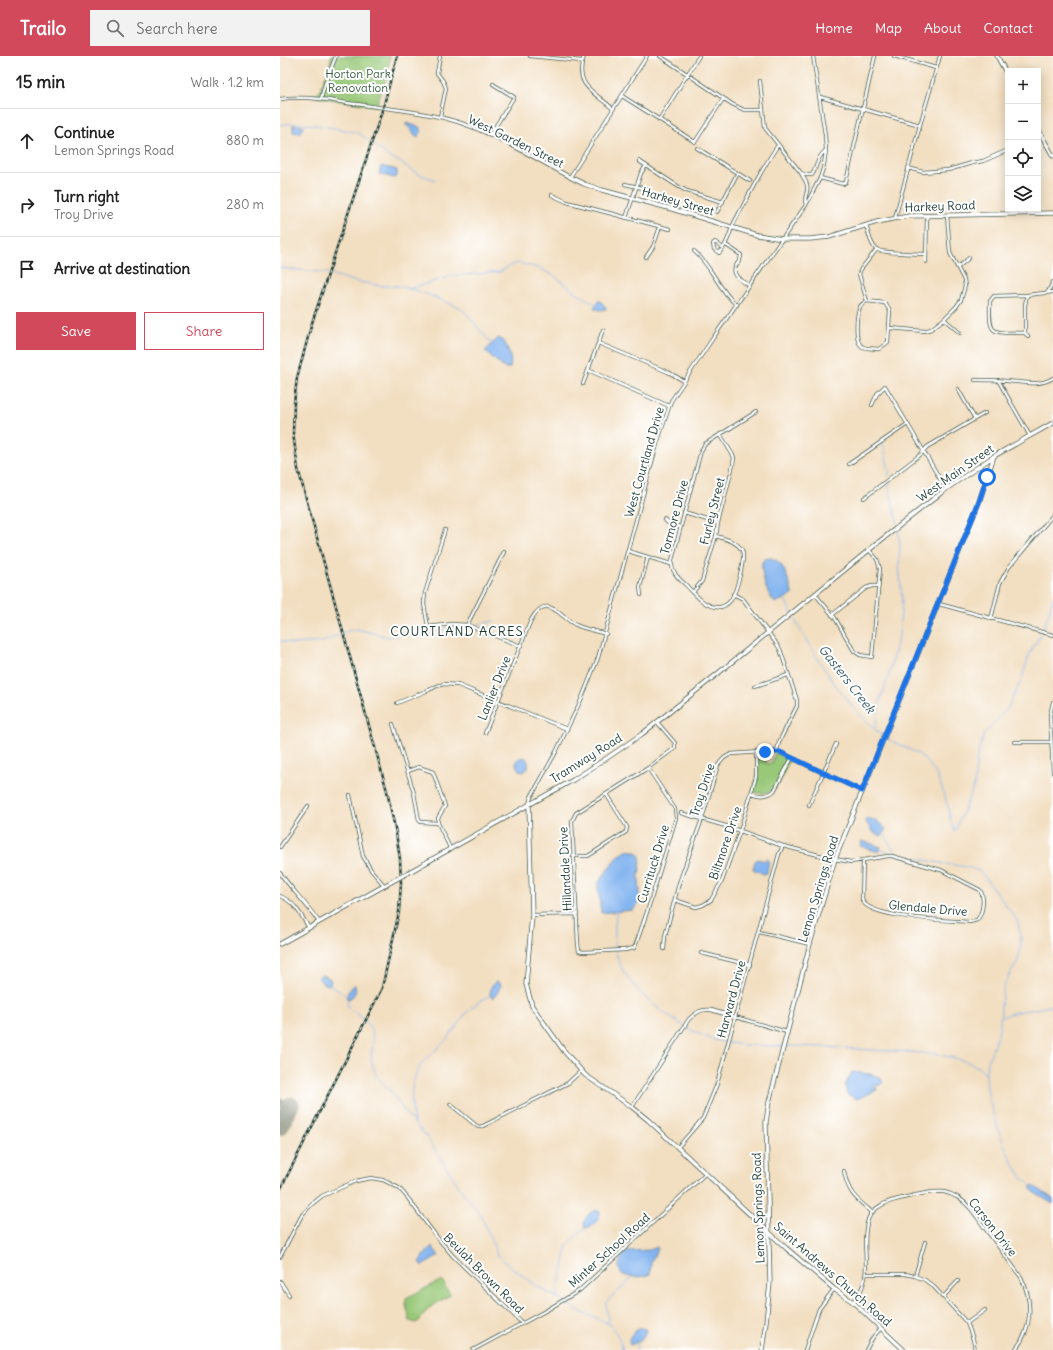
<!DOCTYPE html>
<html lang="en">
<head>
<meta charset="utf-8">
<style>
  :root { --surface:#fff; --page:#f2f2f2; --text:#222; --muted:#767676; --line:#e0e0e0; --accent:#d1495b }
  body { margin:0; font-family:Delius,sans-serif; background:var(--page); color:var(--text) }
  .controls { position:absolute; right:12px; top:12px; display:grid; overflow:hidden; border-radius:0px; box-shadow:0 2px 10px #0003 }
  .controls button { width:36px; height:36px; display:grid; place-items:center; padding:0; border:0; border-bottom:1px solid var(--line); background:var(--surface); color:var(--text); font:20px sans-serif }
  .stop { position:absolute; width:12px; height:12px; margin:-9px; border:3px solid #1a73e8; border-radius:50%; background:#fff }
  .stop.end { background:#1a73e8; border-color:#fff; box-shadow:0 1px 4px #0008 }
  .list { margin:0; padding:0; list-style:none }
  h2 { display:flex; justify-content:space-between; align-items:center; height:52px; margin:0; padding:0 16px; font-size:17px }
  h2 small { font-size:13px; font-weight:400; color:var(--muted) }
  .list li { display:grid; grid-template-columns:26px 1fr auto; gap:12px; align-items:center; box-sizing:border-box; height:64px; padding:0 16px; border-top:1px solid var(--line) }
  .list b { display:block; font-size:15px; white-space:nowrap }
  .list p { margin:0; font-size:13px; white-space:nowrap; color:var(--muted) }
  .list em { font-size:13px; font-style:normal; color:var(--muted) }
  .actions { display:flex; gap:8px; padding:12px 16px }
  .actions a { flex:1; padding:9px 0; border:1px solid var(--accent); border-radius:0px; text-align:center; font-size:14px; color:var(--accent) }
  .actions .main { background:var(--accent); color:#fff }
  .icon { flex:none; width:22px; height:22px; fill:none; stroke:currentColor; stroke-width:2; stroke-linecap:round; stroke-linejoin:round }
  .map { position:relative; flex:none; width:773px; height:1294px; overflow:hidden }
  header { display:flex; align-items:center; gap:24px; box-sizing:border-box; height:56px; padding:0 20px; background:var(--accent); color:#fff }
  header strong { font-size:19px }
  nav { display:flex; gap:22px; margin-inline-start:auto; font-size:14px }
  .search { width:280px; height:36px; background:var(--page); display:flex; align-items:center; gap:10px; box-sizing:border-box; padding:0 14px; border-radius:0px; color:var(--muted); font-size:15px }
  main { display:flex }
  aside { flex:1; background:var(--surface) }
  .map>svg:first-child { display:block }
</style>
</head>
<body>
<header>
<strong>Trailo</strong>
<div class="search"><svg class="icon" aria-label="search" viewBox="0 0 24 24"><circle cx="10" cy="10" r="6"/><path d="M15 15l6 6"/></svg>Search here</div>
<nav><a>Home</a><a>Map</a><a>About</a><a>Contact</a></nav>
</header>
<main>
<aside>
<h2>15 min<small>Walk · 1.2 km</small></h2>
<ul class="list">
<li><svg class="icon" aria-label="ahead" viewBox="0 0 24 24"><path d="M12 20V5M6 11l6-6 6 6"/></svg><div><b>Continue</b><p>Lemon Springs Road</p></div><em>880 m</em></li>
<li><svg class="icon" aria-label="right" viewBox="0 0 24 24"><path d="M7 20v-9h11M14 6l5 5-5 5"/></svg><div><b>Turn right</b><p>Troy Drive</p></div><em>280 m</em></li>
<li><svg class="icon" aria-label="arrive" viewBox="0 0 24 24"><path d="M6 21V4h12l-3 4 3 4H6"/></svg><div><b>Arrive at destination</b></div></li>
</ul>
<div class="actions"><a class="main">Save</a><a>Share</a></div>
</aside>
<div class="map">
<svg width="773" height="1294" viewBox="0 0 773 1294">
  <rect width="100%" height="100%" fill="#fff"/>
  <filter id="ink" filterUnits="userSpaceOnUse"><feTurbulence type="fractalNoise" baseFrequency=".025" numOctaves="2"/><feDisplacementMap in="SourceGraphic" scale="8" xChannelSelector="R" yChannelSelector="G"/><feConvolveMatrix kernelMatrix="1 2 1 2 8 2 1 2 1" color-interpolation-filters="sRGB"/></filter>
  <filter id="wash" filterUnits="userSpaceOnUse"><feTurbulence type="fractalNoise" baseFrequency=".012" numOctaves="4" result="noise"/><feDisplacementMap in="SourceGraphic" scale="16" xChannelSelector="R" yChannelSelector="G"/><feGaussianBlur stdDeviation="0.9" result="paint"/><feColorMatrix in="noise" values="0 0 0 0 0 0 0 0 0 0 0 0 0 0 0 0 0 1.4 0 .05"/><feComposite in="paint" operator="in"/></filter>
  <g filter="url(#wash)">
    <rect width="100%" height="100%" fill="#f2dec0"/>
    <path fill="#98c878" stroke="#5c8256" d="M51,0H110L107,20L96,50L37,41L50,9Z
      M477,697H485V705L489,708L493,706L494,700H495L494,697H497L510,703C501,721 497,743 473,736L478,716Z
      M162,1224L170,1239L149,1252L139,1265L136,1267L130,1265L126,1249V1242Z"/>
    <path fill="#85b5f0" stroke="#527992" d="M126,67L139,71L142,75L137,82L130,72L126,69Z
      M13,69L24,70L20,77L13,76Z
      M101,110L117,114V120L114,122L99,118Z
      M319,244L325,250L326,253L320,254L314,252Z
      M218,282C227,285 233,303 230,312H224L205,295Z
      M489,502C503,502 509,525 512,537V539L495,547C486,537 481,519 482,506L485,503Z
      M242,701L246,702L248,706V712L243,716L240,715L236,709L237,704Z
      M587,762C594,763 602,768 606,773L601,780C593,779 589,771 586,765Z
      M582,785L601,791L599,796L580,790Z
      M348,794L357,796C363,803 360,810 359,818C358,830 364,845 353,854L321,857L318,831L319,826L337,801Z
      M477,803L485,805L487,803L489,804L487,817L484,818L473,813L475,805Z
      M41,919L45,920L50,923L51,927L48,929L42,927L38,921Z
      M215,926H218L221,929L216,939L212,942L210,939L211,931Z
      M74,929H75C77,934 74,942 68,943L66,942L70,932Z
      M572,1016L590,1018L600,1021L603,1026L600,1029L593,1030V1032H597V1034L577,1043L567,1038L565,1029Z
      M751,1130H754L773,1143V1148L755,1137L751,1133Z
      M316,1154L320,1156C319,1164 314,1171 305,1172L304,1168C305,1161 310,1156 316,1154Z
      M152,1190L159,1200L142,1210L139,1206Z
      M377,1191L378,1193L371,1205L370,1218C365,1222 347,1222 342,1218C336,1212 340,1201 345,1197L351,1195L370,1194Z
      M362,1272L365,1273L366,1275C364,1282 357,1287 350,1289C346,1281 355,1274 362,1272Z"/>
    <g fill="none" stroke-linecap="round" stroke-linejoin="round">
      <path stroke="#85b5f0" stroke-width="1" d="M0,69C21,64 53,72 74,76L80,78L92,87
        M93,89L111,102L118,105L138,118L156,124
        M0,212L48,217
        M51,218L73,225L102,230H118L138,235L181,252L185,256L212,288
        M129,233L172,220L220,216L231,209L239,207L258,212L273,219L295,236L317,249
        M603,387L609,415V420
        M610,425L609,431L618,468
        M504,542C528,591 558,641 600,678C615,690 637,692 649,708C659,720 664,737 668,752C670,761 671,768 675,775
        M191,570L214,565
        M762,575L769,557L773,542
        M0,585L13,588L43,586L68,575L77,573L108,581L116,580L132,576L159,573H182L189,571
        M595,672L600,644L609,619L619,579L622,544L619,508L620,488L618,471
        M675,775L694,730L697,701L704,678L727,653L732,644L741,625L750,597L761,578
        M604,777L611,790L617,798
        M599,793L609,797L660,807L688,811L701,816L737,864C741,877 743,893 737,906C733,914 727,922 724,930C720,944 722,959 719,973C716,988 707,1001 706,1016C704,1040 725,1098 739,1117C742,1122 747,1126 751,1130
        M337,855C334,872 333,893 340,909C353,939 407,978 439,985C460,990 482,990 503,990
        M48,928L66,939
        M68,944L67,948L68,951L86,965L92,975L93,986L91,1003L96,1020L111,1036L128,1060L146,1080L181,1134L200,1157L217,1198L227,1208L260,1232L301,1256L322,1264L330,1269L338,1280L343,1294
        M722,961C737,953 756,955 773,949
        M506,990C535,990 563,992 592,994C620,996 687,995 706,1018
        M134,1066C130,1044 129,1019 147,1002C155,994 164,987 171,978C176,973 179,966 184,960C190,951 201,945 210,939
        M277,1241L278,1232L283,1213L287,1190L293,1183L306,1172
        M328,1267L326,1247C333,1237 346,1231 353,1220
        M357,1287V1294"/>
      <path stroke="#888e7a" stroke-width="7" d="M0,1046L10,1051"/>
      <path stroke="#888e7a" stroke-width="17" d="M0,1071L11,1049"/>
    </g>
  </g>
  <g filter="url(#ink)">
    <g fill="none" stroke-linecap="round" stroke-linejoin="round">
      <g stroke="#3f5549" stroke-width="4">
        <path id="street" d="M250,0L302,5
          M304,0C293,30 315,36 333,53
          M380,0L452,48L464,54H482
          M614,0L656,12
          M480,25L485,72L521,117L526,119H532C538,110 536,102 545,95
          M342,40L415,86L443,43
          M540,41L640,69
          M0,43C25,39 51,45 76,48C111,53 147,56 181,67C219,80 254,102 290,121L367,0
          M41,43L45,28L56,0
          M160,61L166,32L163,25L157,17L160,0
          M379,64L419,0
          M210,79L234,41L213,28
          M417,92L470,125
          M359,105L399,131L407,135L443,146
          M628,112L643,116L668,114L692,107L703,105L726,95
          M521,117C523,121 526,125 527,129C529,137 523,139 526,149
          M540,122L563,128L566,126L595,0
          M345,128L367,133
          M272,139L287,146L390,173
          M437,156L457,118
          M346,162L361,117L366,110
          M615,162L640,69L660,0
          M586,170C589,177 590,188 596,193C602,198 636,197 646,198
          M446,189L461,199C461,203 460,205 457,208C449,219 462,225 470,230
          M443,192L435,186L433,188L434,193L439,197C448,189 449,177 454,167C468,140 481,114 498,89
          M414,195C432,210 439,235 457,249
          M366,201L373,191L380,171
          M646,206L647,159
          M678,211L689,202
          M768,236L773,226
          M587,245L605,247L610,255L608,286L599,293C594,292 588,293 583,291C574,287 576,259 580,251C581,248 584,247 587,245Z
          M587,245L579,218L581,213L597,193
          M664,263L680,277
          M610,272L644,275L651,273L664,263L676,251L681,244L685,230L684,224L670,197L667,159
          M745,277C711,276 709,281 710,245L714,240L747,239
          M748,280L745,277V249L747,239L773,236
          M318,287L388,316L404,325
          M308,314L389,350
          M695,324C706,324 716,324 727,325C743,326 758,331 773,322
          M718,324L750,380
          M303,328L323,274
          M678,333L695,363
          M592,349L597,338L605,330L666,433
          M569,408L626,369
          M584,442L640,399L647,391L705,357
          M404,457L438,467
          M385,464L388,467L400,471
          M165,474L145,537L144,548L148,571L172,568L187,569L241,590
          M436,480C446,483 456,485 462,494C466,503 456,536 451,544C447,549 441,552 435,551C423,549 414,537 406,529C399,523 390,515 392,504L415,417L421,395L425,388L476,356
          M348,495L391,508
          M413,536L422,525L427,509L436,480L438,467L453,409L454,401L440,378
          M453,538L463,543L496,587L500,593L517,644V650L499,686L497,695
          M535,538L555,562L574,595L580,599L592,601L600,513L597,503L589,494
          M361,539L360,531L368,501
          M659,548L773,579
          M552,559L586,532L592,530H599
          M711,563L720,527L729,511L773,459
          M187,569L224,496
          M475,630L508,619
          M773,646L770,659L773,717
          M117,647L149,634L157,630L164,628L178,629L287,673
          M113,668L134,737L139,764L141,766L158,767
          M205,677L251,564C267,536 278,560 296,569C304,573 316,575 326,578
          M734,686H771
          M368,712L395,753L396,762L368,853L356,888L354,892L345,894L303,896L299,895L298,888L292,765L296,757L368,712L395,692V687L377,666
          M128,715L139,711L153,716L165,750L158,762V767L170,792
          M472,737C480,740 486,741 494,735L512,702
          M70,739L83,800L91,814L104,829
          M249,748L251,741L276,696L301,644L318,602L377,388L391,345L433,282L526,149L540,122L544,109L546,94L545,79L533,0
          M529,749L556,688
          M401,757L449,771L503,790L555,803L571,806L608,800H612L661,814L700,834C705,842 703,857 697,864L690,866C671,864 589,863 582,844L583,804
          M0,791L28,750
          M293,800H308L346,776L347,771L326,738
          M0,817C12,834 27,848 39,866
          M0,840C15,846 21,859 29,872
          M395,844L416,851L423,849L431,844L442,825L460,775L476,721V696
          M252,859L297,858
          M479,876L530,888
          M384,893L385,880L399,827L422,763L438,709L444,702L451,698L497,695L582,735
          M421,897L470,909
          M170,1048L198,1071L203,1070L288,1027L301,1015
          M352,1051L409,963C417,956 421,953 431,954L507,976
          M398,1091L423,1062L437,1028L499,798L503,790
          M564,1115C568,1137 575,1142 592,1156
          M0,1201L22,1159L31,1149L42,1140L76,1125L91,1122L103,1124L119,1132L127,1141L156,1180L173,1200L242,1267
          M586,1218H625L635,1220L645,1224L654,1231L687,1267L693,1283L695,1294
          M635,1220L645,1186
          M0,1225L9,1239
          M664,1240L678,1225
          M573,1246C596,1219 580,1197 587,1167C590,1153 605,1146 619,1143C633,1140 650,1134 664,1136C674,1138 683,1144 690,1152C695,1158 700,1165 704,1171C717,1188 728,1204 741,1221C753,1245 753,1272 735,1294
          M687,1267L705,1254
          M193,1294L267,1254L300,1234L426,1117
          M525,1294L539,1253L554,1233
          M586,1294L593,1281L601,1272"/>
      </g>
      <g stroke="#3f5549" stroke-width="5">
        <path id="secondary" d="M717,0L728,20
          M758,73L773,100
          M290,121L304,128L322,134L392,153L477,179L503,183H530L549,181L597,166L629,160L773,157
          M249,748L252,859L246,928L252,950L284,995L305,1019L352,1051L368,1064L506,1192L554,1233L573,1246L624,1294
          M131,815L293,724L330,700L362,678L436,619L600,485L666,433L714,400L773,367
          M0,888L111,826
          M482,1294L486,1266L490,1227L486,1066L489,1046L501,1000L530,888L555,803L699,446L714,400"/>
      </g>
      <use href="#street" stroke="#fff" stroke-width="2.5"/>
      <use href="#secondary" stroke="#fff" stroke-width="3.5"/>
      <g stroke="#1f3d34" stroke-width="2.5">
        <path id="rail" d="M0,1134L102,932L119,856L121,827L120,803L116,777L107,735L18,413L13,377L14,347L17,322L31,270L103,52L117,0"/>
      </g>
      <use href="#rail" stroke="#fff" stroke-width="1" stroke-dasharray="3" stroke-linecap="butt"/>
      <g stroke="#3f5549" stroke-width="5" stroke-linecap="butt">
        <path id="secondary-bridge" d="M111,826L131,815"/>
      </g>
      <use href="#secondary-bridge" stroke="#fff" stroke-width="3.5"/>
    </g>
  </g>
  <g fill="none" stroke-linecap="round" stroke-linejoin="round" filter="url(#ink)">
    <path stroke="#1a73e8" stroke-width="5" d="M485,696H500L582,735L699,446L707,421"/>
  </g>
  <g text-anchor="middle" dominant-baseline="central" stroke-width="4" stroke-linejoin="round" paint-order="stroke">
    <g font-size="12" fill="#3d6045" stroke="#fff">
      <text x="78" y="17">Horton Park<tspan x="78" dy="14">Renovation</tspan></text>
    </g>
    <g font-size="12" fill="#1f3d34" stroke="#fff">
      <text transform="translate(236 85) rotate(26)">West Garden Street</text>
      <text transform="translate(398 145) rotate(16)">Harkey Street</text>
      <text transform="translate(660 150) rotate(-2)">Harkey Road</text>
      <text transform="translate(364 406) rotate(-74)">West Courtland Drive</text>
      <text transform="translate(675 417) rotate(-35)">West Main Street</text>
      <text transform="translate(432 455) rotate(-76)">Furley Street</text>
      <text transform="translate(394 461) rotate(-75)">Tormore Drive</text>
      <text transform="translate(214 632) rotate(-68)">Lanlier Drive</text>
      <text transform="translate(306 702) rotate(-32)">Tramway Road</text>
      <text transform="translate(422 734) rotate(-72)">Troy Drive</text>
      <text transform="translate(445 787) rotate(-71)">Biltmore Drive</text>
      <text transform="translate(373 808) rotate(-73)">Currituck Drive</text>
      <text transform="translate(285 813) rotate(-93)">Hillandale Drive</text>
      <text transform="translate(538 833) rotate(-73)">Lemon Springs Road</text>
      <text transform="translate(648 852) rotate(5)">Glendale Drive</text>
      <text transform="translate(451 943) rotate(-75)">Harward Drive</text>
      <text transform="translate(478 1152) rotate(-92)">Lemon Springs Road</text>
      <text transform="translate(713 1171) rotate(52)">Carson Drive</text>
      <text transform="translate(329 1194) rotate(-42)">Minter School Road</text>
      <text transform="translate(204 1217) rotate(45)">Beulah Brown Road</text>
      <text transform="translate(553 1218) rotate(41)">Saint Andrews Church Road</text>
    </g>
    <g font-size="13" letter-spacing="1" fill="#1f3d34" stroke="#fff">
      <text x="177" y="575">COURTLAND ACRES</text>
    </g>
    <g font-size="13" font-style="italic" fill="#3e616c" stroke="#fff">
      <text transform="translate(567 623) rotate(52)">Gasters Creek</text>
    </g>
  </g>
</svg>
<div class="controls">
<button>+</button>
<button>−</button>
<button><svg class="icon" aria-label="locate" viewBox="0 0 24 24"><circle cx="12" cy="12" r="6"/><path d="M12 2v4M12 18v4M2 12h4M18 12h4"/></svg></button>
<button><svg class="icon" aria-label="layers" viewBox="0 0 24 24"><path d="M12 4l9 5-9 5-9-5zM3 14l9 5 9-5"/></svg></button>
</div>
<div class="stop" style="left:707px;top:421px"></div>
<div class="stop end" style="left:485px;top:696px"></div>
</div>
</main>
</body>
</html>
